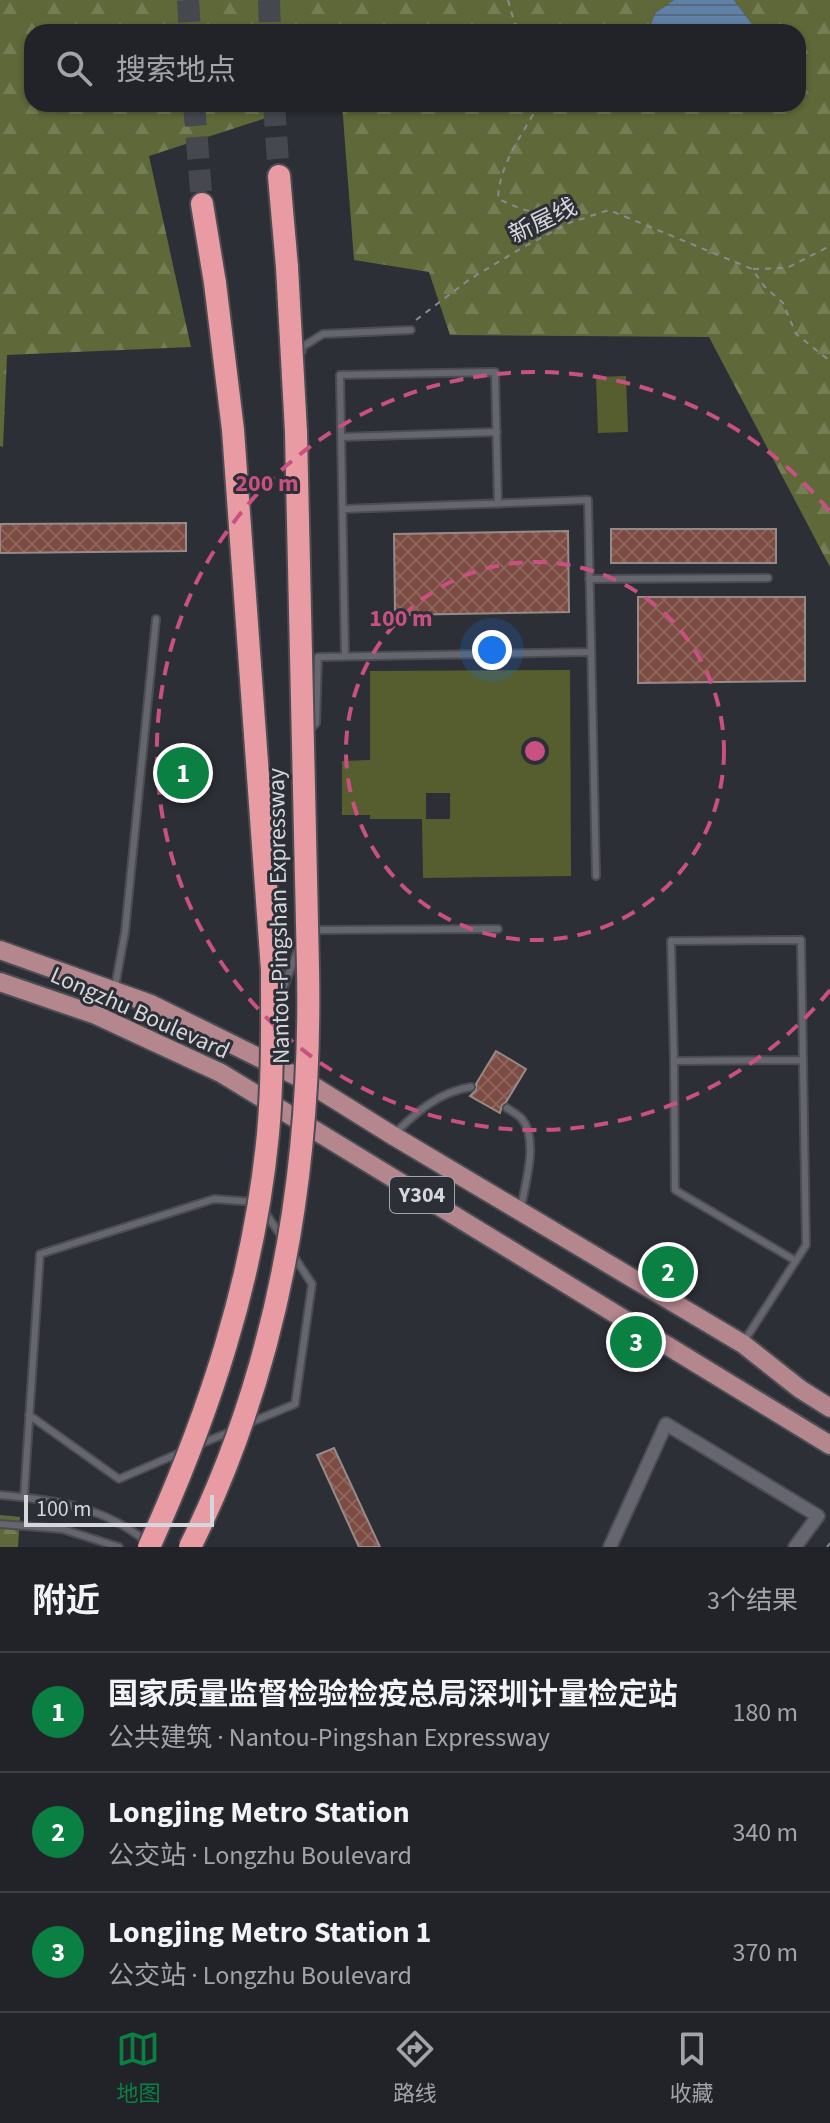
<!DOCTYPE html>
<html lang="zh">
<head>
<meta charset="utf-8">
<style>
  :root { --surface:#222328; --page:#2e2f34; --text:#f1f3f6; --muted:#a2a4a8; --line:#3f4045; --accent:#0b8043 }
  body { margin:0; font-family:"Source Sans 3","Noto Sans SC",sans-serif; background:var(--page); color:var(--text) }
  .scale { position:absolute; left:24px; bottom:20px; width:190px; box-sizing:border-box; padding-left:8px; border:4px solid #d6d7dc; border-top:0; font-size:22px; line-height:28px; white-space:nowrap; color:#d6d7dc; -webkit-text-stroke:6px #2d2f36; paint-order:stroke }
  .you { position:absolute; left:492px; top:650px; width:28px; height:28px; margin:-20px; border:6px solid #fff; border-radius:50%; background:#1a73e8; box-shadow:0 0 0 12px #1a73e833 }
  .badge { display:grid; place-items:center; width:52px; height:52px; border-radius:50%; background:var(--accent); color:#fff; font-size:26px; font-weight:700 }
  .pin { position:absolute; translate:-50% -50%; border:4px solid #fff; box-shadow:0 2px 8px #0006 }
  .list { margin:0; padding:0; list-style:none }
  h2 { display:flex; justify-content:space-between; align-items:center; height:104px; margin:0; padding:0 32px; font-size:34px }
  h2 small { font-size:26px; font-weight:400; color:var(--muted) }
  .list li { display:grid; grid-template-columns:52px 1fr auto; gap:24px; align-items:center; box-sizing:border-box; height:120px; padding:0 32px; border-top:2px solid var(--line) }
  .list b { display:block; font-size:30px; white-space:nowrap }
  .list p { margin:0; font-size:26px; white-space:nowrap; color:var(--muted) }
  .list em { font-size:26px; font-style:normal; color:var(--muted) }
  .icon { flex:none; width:44px; height:44px; fill:none; stroke:currentColor; stroke-width:2; stroke-linecap:round; stroke-linejoin:round }
  .map { position:relative; flex:none; width:830px; height:1547px; overflow:hidden }
  .search { position:absolute; background:var(--surface); box-shadow:0 2px 6px #0004; left:24px; right:24px; top:24px; height:88px; display:flex; align-items:center; gap:20px; box-sizing:border-box; padding:0 28px; border-radius:24px; color:var(--muted); font-size:30px }
  .sheet { height:464px; background:var(--surface) }
  nav { display:flex; justify-content:space-around; align-items:center; box-sizing:border-box; height:112px; border-top:2px solid var(--line); background:var(--surface); font-size:22px; color:var(--muted) }
  nav a { display:grid; justify-items:center; gap:4px }
  nav .on { color:var(--accent) }
  .map>svg:first-child { display:block }
</style>
</head>
<body>
<div class="map">
<svg width="830" height="1547" viewBox="0 0 830 1547">
  <defs>
    <pattern id="forest-firs" width="22" height="20" patternUnits="userSpaceOnUse" patternTransform="scale(2)"><rect width="22" height="20" fill="#5f6839"/><path d="M5 1l3.5 6h-7zM16 11l3.5 6h-7z" fill="#757d55"/></pattern>
    <pattern id="water-rules" width="6" height="5" patternUnits="userSpaceOnUse" patternTransform="scale(2)"><rect width="6" height="5" fill="#6080a6"/><path d="M0 2.5h6" fill="none" stroke="#556a83"/></pattern>
    <pattern id="building-cross-hatch" width="8" height="8" patternUnits="userSpaceOnUse" patternTransform="scale(2)"><rect width="8" height="8" fill="#7c4b41"/><path d="M0 0l8 8M0 8l8-8" fill="none" stroke="#8e645c"/></pattern>
  </defs>
  <rect width="100%" height="100%" fill="#2d2f36"/>
  <path fill="#565e30" fill-rule="evenodd" d="M626,376L628,432L598,433L596,377Z
    M570,670L571,876L423,878L422,819H370V815H342V761L370,760V671ZM426,793H450V819H426Z"/>
  <path fill="url(#forest-firs)" d="M0,0H674L655,13L648,32H32V104H309L149,156L191,347L7,355L3,447L0,446Z
    M734,0H830V567L709,337L450,335L429,272L354,260L342,104H675L681,108L798,104V32H758Z
    M0,1515L20,1517L18,1547H0Z"/>
  <path fill="url(#water-rules)" d="M674,0H734L758,32H648L655,13Z
    M675,104H759L756,107L681,108Z"/>
  <path fill="url(#building-cross-hatch)" stroke="#968b89" stroke-width="2" d="M186,523V551L0,553V524Z
    M611,529H776V563H611Z
    M568,531L569,612L395,615L394,534Z
    M638,597H805V681L638,683Z
    M496,1051L526,1069L506,1102L502,1105L500,1113L470,1096L476,1090V1084Z
    M334,1448L380,1547H359L317,1455Z"/>
  <g fill="none" stroke-linecap="round" stroke-linejoin="round">
    <path stroke="#46484f" stroke-width="22" stroke-dasharray="22 11" stroke-linecap="butt" d="M188,0L190,32
      M269,0L270,32
      M194,104L202,204
      M274,104L279,176"/>
    <g stroke="#4c4d52" stroke-width="10">
      <path id="lane" d="M302,351V347L323,334L411,330
        M342,437L497,432
        M344,509L588,500L596,876
        M589,579L768,578
        M345,656L340,375L495,372L498,504
        M310,730L316,723L318,657L591,652
        M311,930L498,929
        M115,987L125,932L156,619
        M280,997L299,947
        M674,1061L671,941L801,940L806,1245L743,1343
        M507,1108C511,1111 519,1115 522,1119C539,1140 525,1184 521,1208
        M394,1134C417,1112 438,1092 471,1087
        M265,1212L281,1236
        M796,1261L675,1190L674,1061L803,1060
        M29,1415L119,1479L184,1451
        M249,1423L295,1404L312,1284L291,1252
        M198,1445L232,1431
        M0,1495C57,1501 101,1505 147,1542
        M24,1497L40,1254L214,1199L255,1202
        M0,1524L62,1529L119,1547"/>
    </g>
    <g stroke="#4c4d52" stroke-width="16">
      <path id="street" d="M610,1547L666,1424L818,1516L795,1547"/>
    </g>
    <g stroke="#4c4d52" stroke-width="22">
      <path id="primary" d="M0,950L151,1004L302,1079L392,1135L743,1344L800,1389L830,1408
        M0,982L96,1015L221,1073L830,1445"/>
    </g>
    <g stroke="#4c4d52" stroke-width="26">
      <path id="highway" d="M279,176L287,267
        M202,204L215,283"/>
    </g>
    <path stroke="#898a90" stroke-width="2" stroke-dasharray="6 6" stroke-linecap="butt" d="M508,0L517,32
      M539,104C523,134 499,164 498,199L519,208L568,223
      M753,269L787,268L830,246
      M416,320L470,279L520,249L569,223L609,210L752,269L764,286L783,303L796,334L830,361
      M827,1547L830,1543"/>
    <use href="#lane" stroke="#65666f" stroke-width="6"/>
    <use href="#street" stroke="#65666f" stroke-width="12"/>
    <use href="#primary" stroke="#b4868e" stroke-width="18"/>
    <use href="#highway" stroke="#e89ba3" stroke-width="22"/>
    <g stroke="#4c4d52" stroke-width="26" stroke-linecap="butt">
      <path id="highway-bridge" d="M149,1547C209,1414 254,1280 268,1134C273,1079 272,1024 272,970L233,430L215,283
        M190,1547C279,1367 312,1167 308,968L296,432L287,267"/>
    </g>
    <use href="#highway-bridge" stroke="#e89ba3" stroke-width="22"/>
  </g>
  <g fill="none" stroke="#c85182" stroke-width="4" stroke-dasharray="14 10">
    <circle cx="535" cy="751" r="189"/>
    <path d="M830 990A379 379 0 1 1 830 512"/>
  </g>
  <g text-anchor="middle" dominant-baseline="central" stroke-width="6" stroke-linejoin="round" paint-order="stroke">
    <rect fill="#2d2f36" stroke="#a3a5aa" stroke-width="2" x="390" y="1177" width="64" height="36" rx="6"/>
    <g font-size="22" font-weight="bold" fill="#d6d7dc">
      <text x="422" y="1195">Y304</text>
    </g>
    <g font-size="24" fill="#d6d7dc" stroke="#2d2f36">
      <text transform="translate(543 221) rotate(-26)">新屋线</text>
      <text transform="translate(279 916) rotate(-91)">Nantou-Pingshan Expressway</text>
      <text transform="translate(140 1013) rotate(24)">Longzhu Boulevard</text>
    </g>
  </g>
  <circle cx="535" cy="751" r="12" fill="#c85182" stroke="#2d2f36" stroke-width="4"/>
  <g font-size="24" text-anchor="middle" font-weight="bold" fill="#c85182" stroke="#2d2f36" stroke-width="6" stroke-linejoin="round" paint-order="stroke">
    <text x="267" y="491">200 m</text>
    <text x="401" y="626">100 m</text>
  </g>
</svg>
<div class="scale">100 m</div>
<div class="you"></div>
<div class="pin badge" style="left:183px;top:773px">1</div>
<div class="pin badge" style="left:668px;top:1272px">2</div>
<div class="pin badge" style="left:636px;top:1342px">3</div>
<div class="search"><svg class="icon" aria-label="search" viewBox="0 0 24 24"><circle cx="10" cy="10" r="6"/><path d="M15 15l6 6"/></svg>搜索地点</div>
</div>
<section class="sheet">
<h2>附近<small>3个结果</small></h2>
<ul class="list">
<li><span class="badge">1</span><div><b>国家质量监督检验检疫总局深圳计量检定站</b><p>公共建筑 · Nantou-Pingshan Expressway</p></div><em>180 m</em></li>
<li><span class="badge">2</span><div><b>Longjing Metro Station</b><p>公交站 · Longzhu Boulevard</p></div><em>340 m</em></li>
<li><span class="badge">3</span><div><b>Longjing Metro Station 1</b><p>公交站 · Longzhu Boulevard</p></div><em>370 m</em></li>
</ul>
</section>
<nav>
<a class="on"><svg class="icon" aria-label="map" viewBox="0 0 24 24"><path d="M3 6l6-2 6 2 6-2v14l-6 2-6-2-6 2zM9 4v14M15 6v14"/></svg>地图</a>
<a><svg class="icon" aria-label="directions" viewBox="0 0 24 24"><path d="M12 3l9 9-9 9-9-9zM9 14v-3h6M13 9l2 2-2 2"/></svg>路线</a>
<a><svg class="icon" aria-label="saved" viewBox="0 0 24 24"><path d="M7 4h10v16l-5-4-5 4z"/></svg>收藏</a>
</nav>
</body>
</html>
